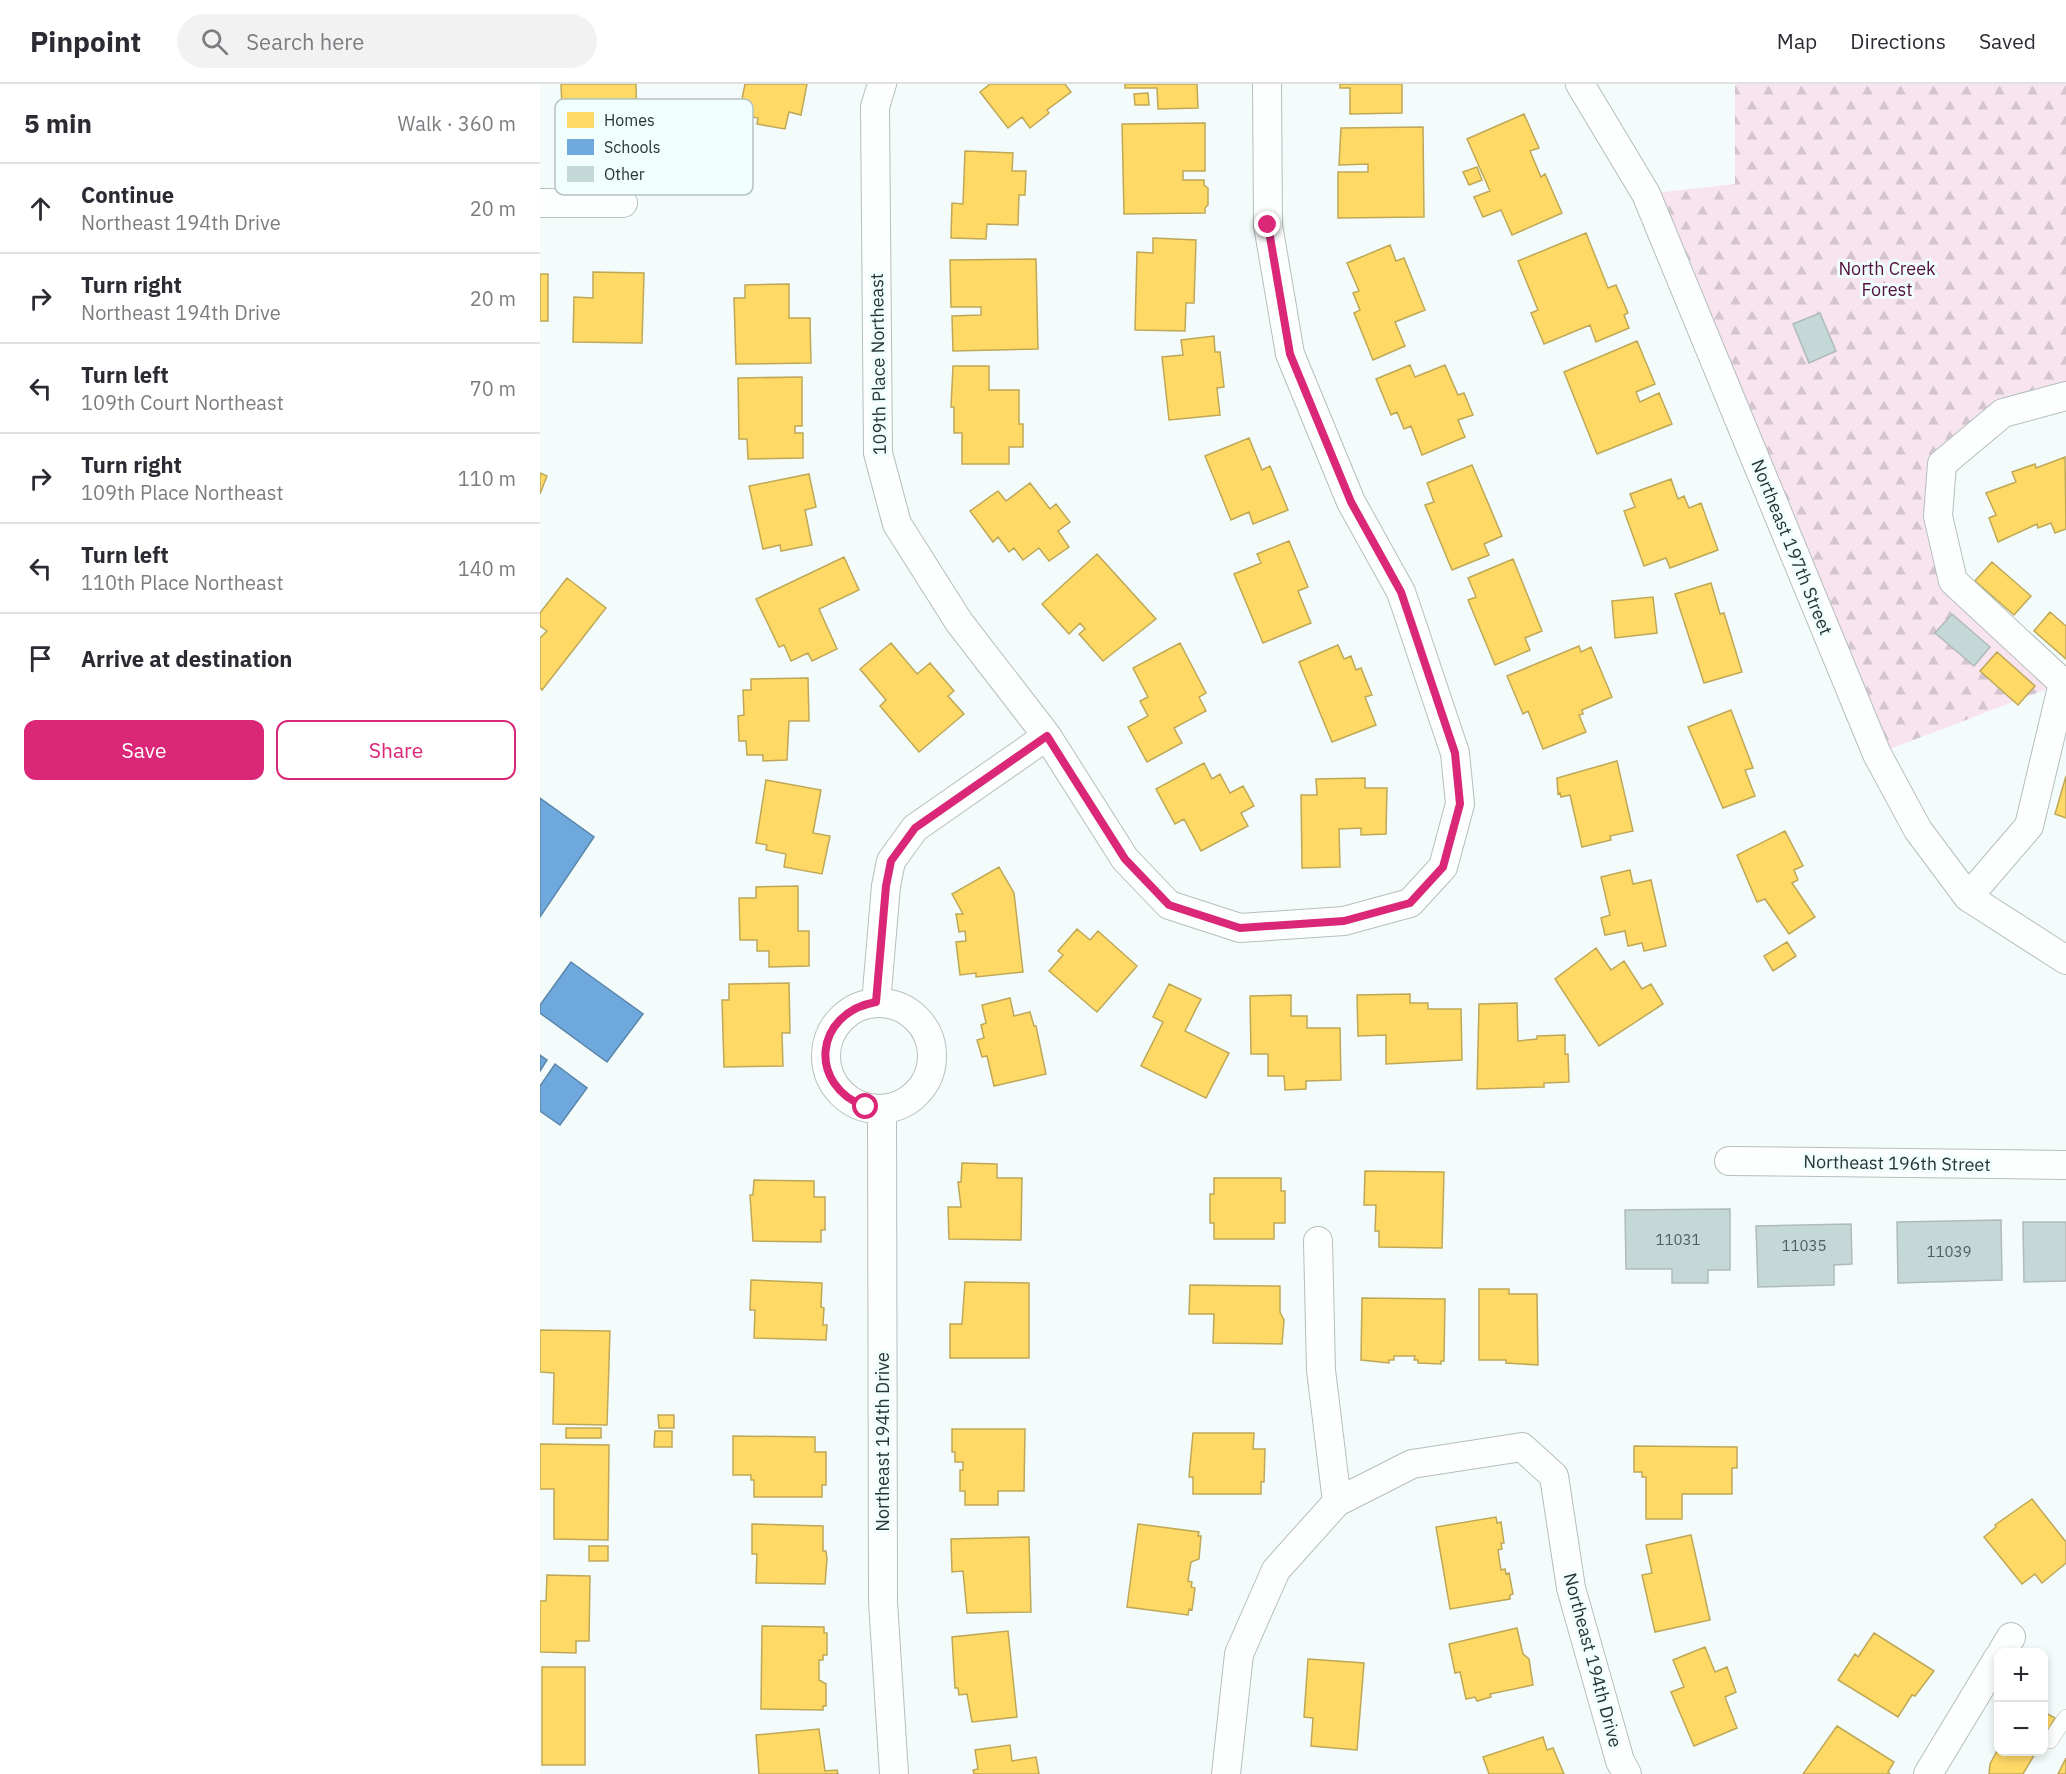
<!DOCTYPE html>
<html lang="en">
<head>
<meta charset="utf-8">
<style>
  :root { --surface:#fff; --page:#f2f2f3; --text:#2b2b33; --muted:#7c7c81; --line:#e1e1e2; --accent:#db2777 }
  body { margin:0; font-family:"IBM Plex Sans",sans-serif; background:var(--page); color:var(--text) }
  .controls { position:absolute; right:18px; bottom:18px; display:grid; overflow:hidden; border-radius:12px; box-shadow:0 3px 9px #0003 }
  .controls button { width:54px; height:54px; display:grid; place-items:center; padding:0; border:0; border-bottom:2px solid var(--line); background:var(--surface); color:var(--text); font:30px sans-serif }
  .stop { position:absolute; width:18px; height:18px; margin:-14px; border:4px solid #db2777; border-radius:50%; background:#fff }
  .stop.end { background:#db2777; border-color:#fff; box-shadow:0 2px 6px #0008 }
  .list { margin:0; padding:0; list-style:none }
  h2 { display:flex; justify-content:space-between; align-items:center; height:78px; margin:0; padding:0 24px; font-size:26px }
  h2 small { font-size:20px; font-weight:400; color:var(--muted) }
  .list li { display:grid; grid-template-columns:39px 1fr auto; gap:18px; align-items:center; box-sizing:border-box; height:90px; padding:0 24px; border-top:2px solid var(--line) }
  .list b { display:block; font-size:22px; white-space:nowrap }
  .list p { margin:0; font-size:20px; white-space:nowrap; color:var(--muted) }
  .list em { font-size:20px; font-style:normal; color:var(--muted) }
  .actions { display:flex; gap:12px; padding:18px 24px }
  .actions a { flex:1; padding:14px 0; border:2px solid var(--accent); border-radius:12px; text-align:center; font-size:21px; color:var(--accent) }
  .actions .main { background:var(--accent); color:#fff }
  .icon { flex:none; width:33px; height:33px; fill:none; stroke:currentColor; stroke-width:2; stroke-linecap:round; stroke-linejoin:round }
  .map { position:relative; flex:none; width:1526px; height:1690px; overflow:hidden }
  header { display:flex; align-items:center; gap:36px; box-sizing:border-box; height:84px; padding:0 30px; background:var(--surface); border-bottom:2px solid var(--line) }
  header strong { font-size:28px }
  nav { display:flex; gap:33px; margin-inline-start:auto; font-size:21px }
  .search { width:420px; height:54px; background:var(--page); display:flex; align-items:center; gap:15px; box-sizing:border-box; padding:0 21px; border-radius:33px; color:var(--muted); font-size:22px }
  main { display:flex }
  aside { flex:1; background:var(--surface) }
  .map>svg:first-child { display:block }
</style>
</head>
<body>
<header>
<strong>Pinpoint</strong>
<div class="search"><svg class="icon" aria-label="search" viewBox="0 0 24 24"><circle cx="10" cy="10" r="6"/><path d="M15 15l6 6"/></svg>Search here</div>
<nav><a>Map</a><a>Directions</a><a>Saved</a></nav>
</header>
<main>
<aside>
<h2>5 min<small>Walk · 360 m</small></h2>
<ul class="list">
<li><svg class="icon" aria-label="ahead" viewBox="0 0 24 24"><path d="M12 20V5M6 11l6-6 6 6"/></svg><div><b>Continue</b><p>Northeast 194th Drive</p></div><em>20 m</em></li>
<li><svg class="icon" aria-label="right" viewBox="0 0 24 24"><path d="M7 20v-9h11M14 6l5 5-5 5"/></svg><div><b>Turn right</b><p>Northeast 194th Drive</p></div><em>20 m</em></li>
<li><svg class="icon" aria-label="left" viewBox="0 0 24 24"><path d="M17 20v-9H6M10 6l-5 5 5 5"/></svg><div><b>Turn left</b><p>109th Court Northeast</p></div><em>70 m</em></li>
<li><svg class="icon" aria-label="right" viewBox="0 0 24 24"><path d="M7 20v-9h11M14 6l5 5-5 5"/></svg><div><b>Turn right</b><p>109th Place Northeast</p></div><em>110 m</em></li>
<li><svg class="icon" aria-label="left" viewBox="0 0 24 24"><path d="M17 20v-9H6M10 6l-5 5 5 5"/></svg><div><b>Turn left</b><p>110th Place Northeast</p></div><em>140 m</em></li>
<li><svg class="icon" aria-label="arrive" viewBox="0 0 24 24"><path d="M6 21V4h12l-3 4 3 4H6"/></svg><div><b>Arrive at destination</b></div></li>
</ul>
<div class="actions"><a class="main">Save</a><a>Share</a></div>
</aside>
<div class="map">
<svg width="1526" height="1690" viewBox="0 0 1526 1690">
  <defs>
    <pattern id="forest-firs" width="22" height="20" patternUnits="userSpaceOnUse" patternTransform="scale(1.5)"><rect width="22" height="20" fill="#f7e4ef"/><path d="M5 1l3.5 6h-7zM16 11l3.5 6h-7z" fill="#d4c4ce"/></pattern>
  </defs>
  <rect width="100%" height="100%" fill="#f4fcfb"/>
  <path fill="url(#forest-firs)" d="M1195,0H1526V312L1463,329L1402,380L1413,497L1523,599L1337,670L1106,110L1195,100Z"/>
  <path fill="#ffd966" stroke="#bea857" stroke-width="1.5" d="M21,0H96L97,51H56V23L22,24Z
    M205,0H267L261,31L249,28L245,45L217,40L218,34L199,30Z
    M450,0H525L531,8L507,26L509,29L490,44L482,33L468,44L440,8Z
    M585,0H657L658,24L618,25L617,4H585Z
    M800,0H862V29L810,30V4H800Z
    M608,9L609,21H595L594,10Z
    M984,30L999,64L990,67L1001,93L1005,90L1022,129L972,151L961,126L943,133L934,113L950,107L927,55Z
    M665,39V87H643V96H664V101L668,104V121L665,124V129L584,130L582,40Z
    M883,43L884,133L798,134V88H828V80L799,81L801,44Z
    M425,67L473,69L472,87H486L485,111H479L478,141L447,140L446,155L411,154L412,119L423,120Z
    M937,83L942,96L929,101L923,88Z
    M1046,149L1068,204L1076,201L1088,229L1084,231L1089,244L1056,258L1050,241L1004,260L991,229L998,226L978,177Z
    M613,154L656,156L654,219H646L645,247L595,246L597,168L613,169Z
    M850,161L856,177L864,174L885,226L855,238L865,262L833,276L814,229L820,226L813,209L819,207L807,179Z
    M496,175L498,265L413,267L412,232L441,231V223H411L410,176Z
    M53,188L104,189L102,259L33,258L34,213L53,214Z
    M0,190H8V237H0Z
    M249,200V234H270L271,279L196,280L194,214H205V201Z
    M674,252L675,268H680L684,303L677,304L680,331L629,336L622,273L643,271L641,256Z
    M1097,257L1115,300L1096,308L1100,318L1119,309L1132,340L1057,370L1024,288Z
    M870,281L875,293L905,281L918,311L924,309L933,331L918,336L925,353L882,371L871,342L864,345L857,328L851,331L836,295Z
    M413,282H449V306H479V340H483V363H469V380H422V349H414V323H411Z
    M262,293V342H255V349H263V374L208,375L207,355H199L198,294Z
    M709,354L722,386L730,382L748,426L713,440L709,428L691,436L665,372Z
    M1525,373L1526,445L1515,449L1511,439L1498,444L1497,440L1458,458L1449,434L1456,431L1446,409L1476,398L1472,388L1495,380L1496,384Z
    M932,381L962,452L944,460L949,471L912,486L885,421L894,418L887,399Z
    M0,389L7,392L0,410Z
    M269,390L276,423L265,426L272,461L241,467L240,461L223,465L209,402Z
    M1131,395L1138,415L1144,412L1149,424L1161,419L1178,466L1130,484L1126,474L1104,482L1084,427L1095,423L1090,410Z
    M490,399L510,425L516,420L530,438L518,447L529,463L509,477L499,464L483,476L474,464L469,468L458,453L453,458L430,427L458,407L466,417Z
    M749,457L768,503L758,507L771,539L723,559L694,490L721,479L717,470Z
    M557,470L616,535L563,577L539,550L545,545L540,539L529,550L502,520Z
    M304,473L319,506L279,525L297,565L272,577L268,569L251,577L244,561L239,563L216,515Z
    M973,475L1002,547L985,554L990,566L955,581L928,516L936,513L928,494Z
    M1452,478L1491,512L1474,531L1435,497Z
    M27,494L66,524L2,606L0,604V554L7,547L0,542V529Z
    M1171,499L1180,530L1184,529L1202,588L1164,599L1135,510Z
    M1113,513L1117,549L1075,554L1072,517Z
    M1510,528L1526,542V575L1494,547Z
    M351,559L377,590L390,579L414,607L408,612L424,630L379,668L340,622L346,616L320,585Z
    M640,559L666,609L659,613L666,627L634,644L642,659L607,678L588,643L608,632L600,617L608,613L593,584Z
    M798,561L804,575L811,572L816,586L821,584L832,611L825,613L836,641L792,658L759,578Z
    M1039,562L1041,568L1051,563L1072,613L1042,626L1043,630L1039,631L1046,648L1003,665L988,627L983,630L967,592Z
    M1457,568L1495,602L1478,621L1440,587Z
    M268,594L269,637H249L247,676L223,677V671H207L206,657H199L198,632L204,631L203,606H211V595Z
    M1191,626L1213,684L1205,686L1215,712L1183,724L1148,643Z
    M1077,677L1093,747L1070,752L1071,756L1042,763L1030,711L1021,713L1020,709L1018,710L1017,694Z
    M664,679L672,695L680,690L690,709L703,702L714,722L701,729L708,742L661,767L644,735L635,740L616,705Z
    M1526,692V734L1515,730Z
    M825,694V704H847L846,750L821,751V744L799,745L800,783L762,784L761,711H777L776,695Z
    M226,696L281,706L273,749L290,752L282,790L244,783L246,770L226,766L227,761L216,759Z
    M1245,747L1263,782L1254,786L1258,796L1252,799L1275,833L1249,850L1225,815L1217,818L1197,771Z
    M459,783L474,809L483,888L436,893V889L420,891L416,858L426,857L425,847L419,848L416,830H423L412,810Z
    M1090,786L1093,800L1111,796L1126,862L1104,867L1102,859L1088,862L1085,847L1065,851L1061,834L1070,831L1061,793Z
    M258,802V847H269V882L229,883V867H217V856H200L199,814H216V803Z
    M537,845L550,856L558,847L597,882L557,928L509,887L523,871L518,867Z
    M1247,858L1256,872L1233,887L1224,872Z
    M1056,864L1071,886L1084,877L1102,905L1111,900L1123,920L1059,962L1015,895Z
    M249,899L250,949H242L243,982L184,983L182,916H189V900Z
    M629,900L661,915L645,947L689,969L666,1014L601,982L623,938L613,933Z
    M870,910V919H888V925H921L922,976L846,980V951L818,952L817,911Z
    M751,911V932H767V944H800L801,996L766,997V1005L745,1006L744,992H728V970H711L710,912Z
    M470,914L474,932L490,928L494,942H496L506,990L454,1002L447,972L442,973L437,956L444,954L441,941L446,939L442,921Z
    M977,919L978,957L997,955V952L1025,951V970H1028L1029,998L1004,999V1003L937,1005L939,920Z
    M422,1079L457,1080V1094H482L481,1156L409,1155L408,1123H421L418,1098H421Z
    M825,1087L904,1088L902,1164L839,1163V1147H835L836,1121H824Z
    M674,1094H741V1107H745V1139H734V1155H674V1139H670V1110H674Z
    M214,1096L274,1097V1113H285V1146H281V1158L213,1157L210,1111H213Z
    M211,1196L282,1199L281,1223L284,1224L283,1241H287L286,1256L214,1254L215,1226H210Z
    M425,1198L489,1199V1274H410V1240H422Z
    M650,1201L740,1202V1228L744,1236L742,1260L673,1259L674,1230H649Z
    M939,1205H969V1210H997L998,1281L966,1279V1276H939Z
    M822,1214L905,1215L904,1277H901V1280L878,1279V1276H874L875,1272H854V1276H849V1279L821,1276Z
    M0,1246L70,1247L67,1341L13,1340L14,1289L0,1288Z
    M118,1331H134V1344H119Z
    M26,1344H61V1354H26Z
    M412,1345H485L484,1407H458V1421H425V1407H420V1386H423V1378H415V1368H412Z
    M115,1347H132V1363H114Z
    M653,1349H714L713,1365H725L724,1398H721V1410H653V1393H649Z
    M193,1352L275,1353V1368H286V1401H282V1413H214V1396H211V1391H193Z
    M0,1360L69,1361L68,1456L14,1455V1405H0Z
    M1094,1362L1197,1363V1384H1192V1410H1142V1435H1106V1393H1102V1388H1094Z
    M1492,1415L1526,1458V1479L1502,1499L1495,1490L1482,1500L1444,1453L1456,1443L1455,1441Z
    M956,1433L957,1439L961,1438L964,1459H961L962,1465L958,1466L961,1486L965,1485L966,1490L969,1489L973,1510L970,1511V1515L910,1525L896,1443Z
    M212,1440L283,1442V1467H286L287,1475L285,1500L216,1499L217,1470H212Z
    M598,1440L659,1448L658,1452H661L659,1475L651,1478L648,1497L652,1498L651,1503L655,1504L652,1526L649,1525L648,1531L587,1523Z
    M1151,1451L1170,1536L1115,1548L1102,1491L1112,1489L1106,1461Z
    M489,1453L491,1528L427,1529L423,1487L412,1488L411,1455Z
    M49,1462H68V1477H49Z
    M7,1491L50,1492L49,1557H36V1569L0,1568V1517H6Z
    M222,1542L284,1543V1549H287V1571H283V1576H279V1596L286,1600V1622H283V1626L221,1625Z
    M977,1544L983,1570L989,1575L993,1601L950,1610L951,1613L937,1617L935,1613L926,1615L920,1588L915,1589L909,1560Z
    M468,1547L477,1633L432,1638L427,1610L419,1611L418,1604H415L412,1553Z
    M1334,1549L1394,1587L1375,1612L1372,1611L1358,1633L1298,1596L1315,1570L1318,1573Z
    M1165,1563L1175,1588L1187,1583L1196,1608L1185,1613L1197,1644L1154,1662L1131,1608L1144,1603L1133,1576Z
    M768,1575L824,1579L817,1666L771,1662L773,1634L764,1633Z
    M2,1583H45V1681H2Z
    M1504,1628L1515,1634L1504,1654Z
    M1297,1642L1354,1678L1348,1688L1350,1690H1263Z
    M279,1645L285,1687L297,1686L298,1690H219L216,1651Z
    M1003,1653L1007,1666L1013,1664L1024,1690H949L943,1673Z
    M470,1661L472,1677L496,1673L499,1690H434L433,1686L438,1685L435,1666Z
    M1458,1665V1668H1496L1483,1690H1449L1450,1680Z
    M1526,1674V1690H1518Z"/>
  <path fill="#6fa8dc" stroke="#5986aa" stroke-width="1.5" d="M0,714L54,753L0,833Z
    M31,878L103,930L67,978L0,929V921Z
    M0,971L7,976L0,987Z
    M15,980L47,1004L20,1041L0,1027V1002Z"/>
  <path fill="#c5d8d8" stroke="#afbab9" stroke-width="1.5" d="M1280,229L1296,267L1269,279L1253,240Z
    M1412,530L1450,563L1434,582L1395,549Z
    M1190,1125V1186H1168V1199H1132V1185H1086L1085,1126Z
    M1461,1136L1462,1196L1358,1199L1357,1138Z
    M1483,1138H1526V1197L1484,1198Z
    M1311,1140L1312,1180L1294,1181V1201L1218,1203L1216,1142Z"/>
  <g fill="none" stroke-linecap="round" stroke-linejoin="round">
    <g stroke="#b4bfbe" stroke-width="16">
      <path id="service" d="M1510,1657L1526,1633"/>
    </g>
    <g stroke="#b4bfbe" stroke-width="30">
      <path id="minor" d="M342,0L335,23L338,369L357,440L419,538L507,652L585,775L629,821L700,844L804,837L870,819L903,783L920,720L915,669L861,508L811,418L750,270L728,141L727,0
        M1040,0L1106,110L1337,670L1378,746L1428,813L1526,876
        M0,119H83
        M1428,813L1489,742L1523,599L1413,497L1398,432L1402,380L1463,329L1526,312
        M286 972a53 53 0 1 1 106 0a53 53 0 1 1-106 0Z
        M336,919L346,802L351,777L375,744L507,652
        M342,1025L343,1518L354,1690
        M1189,1077L1526,1081
        M778,1157L781,1286L797,1418
        M1462,1568L1471,1553
        M686,1690L699,1570L736,1486L797,1418L872,1380L982,1363L1014,1392L1031,1504L1080,1677L1087,1690
        M1388,1690L1458,1574"/>
    </g>
    <use href="#service" stroke="#fdfffe" stroke-width="15"/>
    <use href="#minor" stroke="#fdfffe" stroke-width="28"/>
  </g>
  <g fill="none" stroke-linecap="round" stroke-linejoin="round">
    <path stroke="#db2777" stroke-width="8" d="M326,1023C267,1001 274,929 336,918L346,802L351,777L375,744L507,652L585,775L629,821L700,844L804,837L870,819L903,783L920,720L915,669L861,508L811,418L750,270L728,141"/>
  </g>
  <g text-anchor="middle" dominant-baseline="central" stroke-width="6" stroke-linejoin="round" paint-order="stroke">
    <g font-size="15" fill="#4e5e5e">
      <text x="1138" y="1155">11031</text>
      <text x="1264" y="1161">11035</text>
      <text x="1409" y="1167">11039</text>
    </g>
    <g font-size="18" fill="#54103d" stroke="#f0fffe">
      <text x="1347" y="184">North Creek<tspan x="1347" dy="21">Forest</tspan></text>
    </g>
    <g font-size="18" fill="#273535" stroke="#f0fffe">
      <text transform="translate(338 280) rotate(-91)">109th Place Northeast</text>
      <text transform="translate(1252 463) rotate(68)">Northeast 197th Street</text>
      <text transform="translate(1357 1079) rotate(1)">Northeast 196th Street</text>
      <text transform="translate(342 1358) rotate(-90)">Northeast 194th Drive</text>
      <text transform="translate(1053 1576) rotate(75)">Northeast 194th Drive</text>
    </g>
  </g>
  <rect x="15" y="15" width="198" height="96" rx="9" fill="#f0fffe" stroke="#b4c2c2" stroke-width="1.5"/>
  <rect x="27" y="28" width="27" height="16" fill="#ffd966"/>
  <rect x="27" y="55" width="27" height="16" fill="#6fa8dc"/>
  <rect x="27" y="82" width="27" height="16" fill="#c5d8d8"/>
  <g font-size="16" fill="#273535">
    <text x="64" y="42">Homes</text>
    <text x="64" y="69">Schools</text>
    <text x="64" y="96">Other</text>
  </g>
</svg>
<div class="controls">
<button>+</button>
<button>−</button>
</div>
<div class="stop" style="left:326px;top:1023px"></div>
<div class="stop end" style="left:728px;top:141px"></div>
</div>
</main>
</body>
</html>
